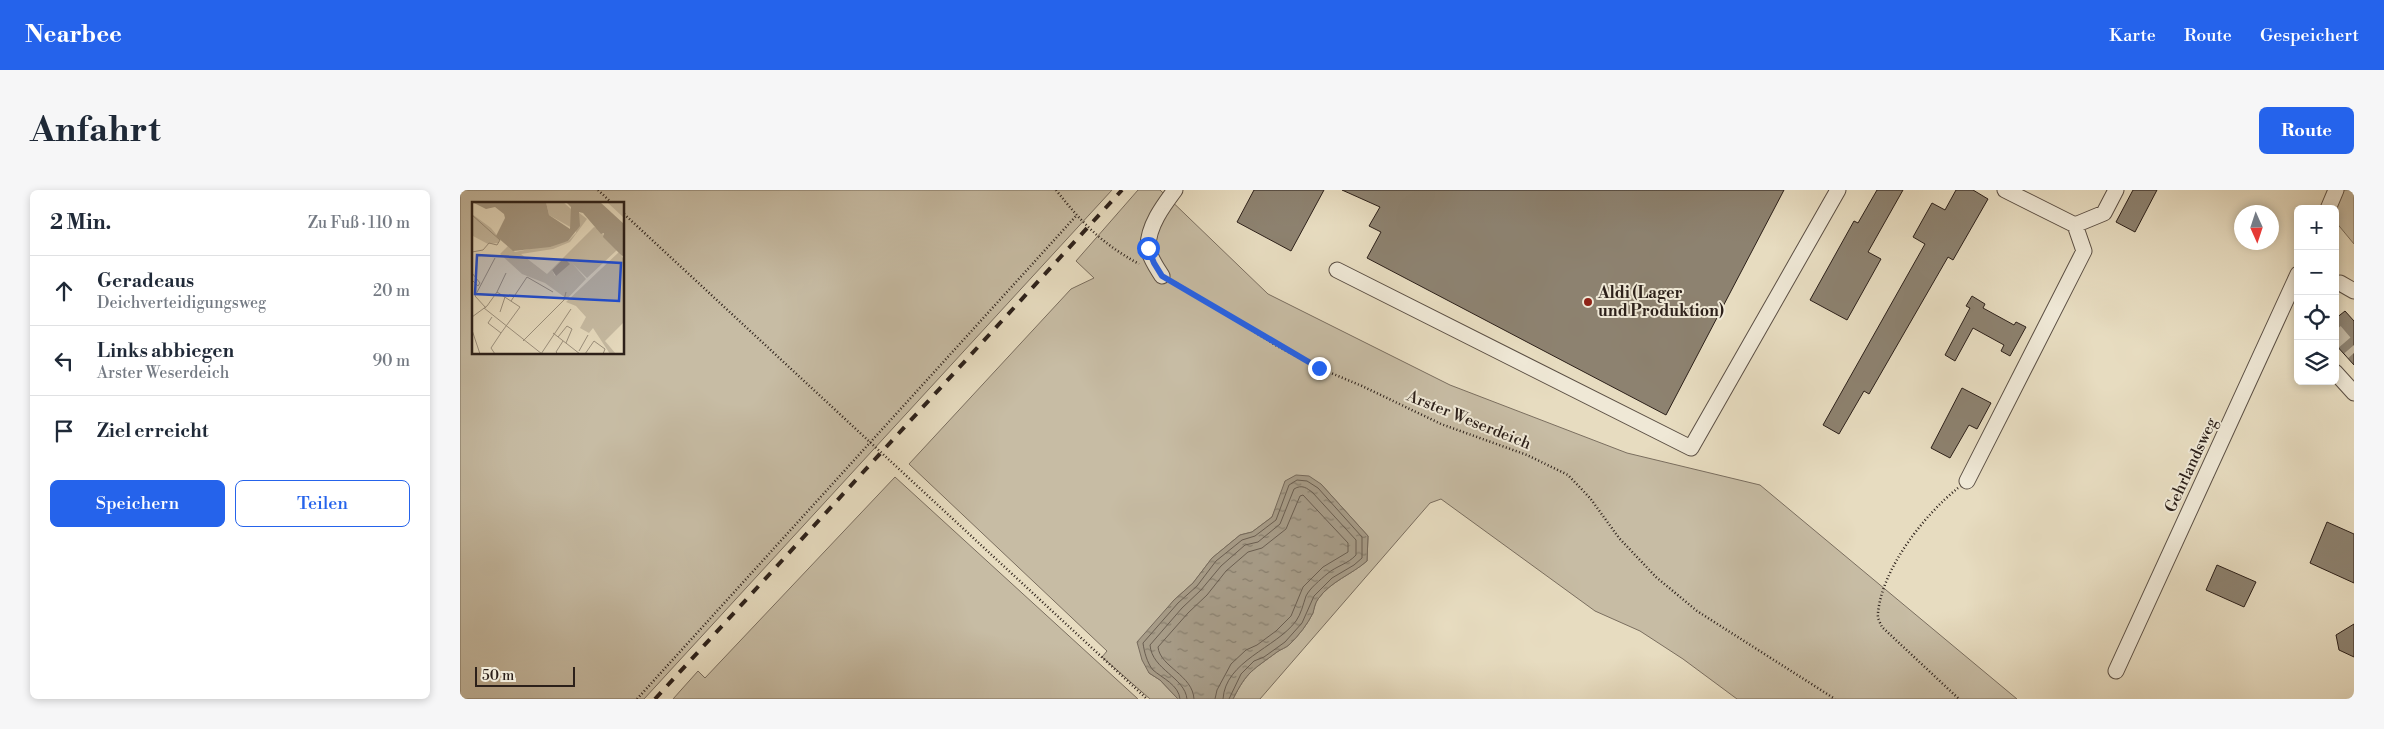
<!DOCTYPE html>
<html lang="de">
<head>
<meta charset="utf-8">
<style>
  :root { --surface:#fff; --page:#f6f6f7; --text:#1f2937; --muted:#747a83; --line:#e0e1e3; --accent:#2563eb }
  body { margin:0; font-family:"Libre Bodoni",serif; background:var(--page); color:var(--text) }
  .controls { position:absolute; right:15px; top:15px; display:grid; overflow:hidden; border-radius:8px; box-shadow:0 2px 8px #0003 }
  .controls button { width:45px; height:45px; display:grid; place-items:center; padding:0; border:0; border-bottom:1px solid var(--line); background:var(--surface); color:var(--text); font:25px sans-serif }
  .compass { position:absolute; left:1774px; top:15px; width:45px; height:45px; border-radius:50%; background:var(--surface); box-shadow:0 2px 8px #0003; rotate:177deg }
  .scale { position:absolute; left:15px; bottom:12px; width:100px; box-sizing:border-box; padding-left:5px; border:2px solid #2c201a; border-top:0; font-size:14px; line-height:18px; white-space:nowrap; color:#2c201a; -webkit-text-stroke:4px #efe8d6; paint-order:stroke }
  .stop { position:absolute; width:15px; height:15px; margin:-11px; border:4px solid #2563eb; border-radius:50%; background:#fff }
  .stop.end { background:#2563eb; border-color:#fff; box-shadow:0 1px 5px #0008 }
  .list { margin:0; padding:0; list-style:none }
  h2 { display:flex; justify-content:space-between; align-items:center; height:65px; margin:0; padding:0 20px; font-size:21px }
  h2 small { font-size:16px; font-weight:400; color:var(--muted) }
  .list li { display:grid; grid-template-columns:32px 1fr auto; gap:15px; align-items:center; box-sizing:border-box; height:70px; padding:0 20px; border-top:1px solid var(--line) }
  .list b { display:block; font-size:19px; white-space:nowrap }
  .list p { margin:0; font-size:16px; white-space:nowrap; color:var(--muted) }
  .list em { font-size:16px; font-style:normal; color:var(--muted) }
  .actions { display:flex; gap:10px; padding:15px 20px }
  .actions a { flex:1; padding:11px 0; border:1px solid var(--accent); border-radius:8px; text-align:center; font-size:18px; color:var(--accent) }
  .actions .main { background:var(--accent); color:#fff }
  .icon { flex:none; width:28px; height:28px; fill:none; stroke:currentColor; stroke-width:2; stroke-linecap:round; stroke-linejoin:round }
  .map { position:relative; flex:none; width:1894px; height:509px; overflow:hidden; border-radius:8px }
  header { display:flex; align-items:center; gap:30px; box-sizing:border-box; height:70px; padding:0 25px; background:var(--accent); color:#fff }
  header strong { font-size:24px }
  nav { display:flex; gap:28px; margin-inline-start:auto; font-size:18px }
  .intro { display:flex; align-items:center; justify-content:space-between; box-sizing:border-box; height:120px; padding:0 30px }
  h1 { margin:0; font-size:35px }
  .button { padding:12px 22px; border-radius:8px; background:var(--accent); color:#fff; font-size:18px; font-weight:700 }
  main { display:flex; gap:30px; padding:0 30px }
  aside { flex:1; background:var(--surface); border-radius:8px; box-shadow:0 2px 8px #0003 }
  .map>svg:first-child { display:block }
</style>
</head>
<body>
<header>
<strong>Nearbee</strong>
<nav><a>Karte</a><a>Route</a><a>Gespeichert</a></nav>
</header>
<div class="intro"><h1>Anfahrt</h1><a class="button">Route</a></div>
<main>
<aside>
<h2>2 Min.<small>Zu Fuß · 110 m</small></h2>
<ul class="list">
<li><svg class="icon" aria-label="ahead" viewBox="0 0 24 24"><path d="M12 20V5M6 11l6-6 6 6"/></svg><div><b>Geradeaus</b><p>Deichverteidigungsweg</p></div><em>20 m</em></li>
<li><svg class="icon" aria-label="left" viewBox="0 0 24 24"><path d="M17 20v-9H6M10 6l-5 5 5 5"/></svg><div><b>Links abbiegen</b><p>Arster Weserdeich</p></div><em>90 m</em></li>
<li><svg class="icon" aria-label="arrive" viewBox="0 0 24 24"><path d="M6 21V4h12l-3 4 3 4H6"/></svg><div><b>Ziel erreicht</b></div></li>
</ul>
<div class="actions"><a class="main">Speichern</a><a>Teilen</a></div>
</aside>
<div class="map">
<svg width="1894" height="509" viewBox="0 0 1894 509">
  <defs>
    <pattern id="water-ripples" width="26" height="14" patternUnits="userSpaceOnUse" patternTransform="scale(1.25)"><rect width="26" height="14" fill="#a79c88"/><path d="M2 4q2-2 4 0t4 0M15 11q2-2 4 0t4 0" fill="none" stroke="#887f6e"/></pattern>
  </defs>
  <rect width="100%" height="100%" fill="#e7dcc0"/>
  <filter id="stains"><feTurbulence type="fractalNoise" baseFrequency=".004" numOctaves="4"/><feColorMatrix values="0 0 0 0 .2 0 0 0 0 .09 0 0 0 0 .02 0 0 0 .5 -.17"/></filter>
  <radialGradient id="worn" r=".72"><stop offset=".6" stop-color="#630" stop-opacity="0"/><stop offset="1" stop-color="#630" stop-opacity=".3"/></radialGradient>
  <path fill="#c7bca4" stroke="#7a6e5f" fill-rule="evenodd" d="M0,0H652L184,509H0ZM14,14H164V164H14Z
    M678,0H700L808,104L990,195L1167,263L1300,295L1557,509H1277L1223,469L1180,441L1135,421L981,309L970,313L800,509H773C787,481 793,480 817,462C821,459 826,458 830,454C839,445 847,435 853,423C854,419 855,413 858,409C871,391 891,385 907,371L908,346L861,294L818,313L812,327L792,342L780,345L752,368L733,393L714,410L700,428L689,483L700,490L718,509H690L642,467L647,461L449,274L611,99L634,88L616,71Z
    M1877,0H1894V54L1875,31Z
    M435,287L678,509H213L238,481L245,488Z"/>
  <path fill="url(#water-ripples)" stroke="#766a5c" d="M836,285L849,286L861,294L908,346L907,371C891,385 871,391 858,409C855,413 854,419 853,423C847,435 839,445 830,454C826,458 821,459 817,462C793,480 787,481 773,509H718L700,490L689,483L682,470L677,452L714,410L733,393L752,368L780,345L792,342L812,327L825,291Z"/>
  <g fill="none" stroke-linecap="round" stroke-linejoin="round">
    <path stroke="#6a5e51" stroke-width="1" d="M720,509C719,495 702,488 693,480C687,473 684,461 683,453L718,413L737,396L756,371L782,350L795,346L816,330L829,295L837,290L847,291L858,298L902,347V368L894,375L872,388L854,406L842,433L825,452L804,467L794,471L781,484L769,509
      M727,509C725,487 692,480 690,455L722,418L741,400L761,376L785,355L798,352L820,334L834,299C842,294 847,298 853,303L896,350V365C888,374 876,376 867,384C860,390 850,398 846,406C843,415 841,424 836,431C816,458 765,471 763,509
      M734,509C733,485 700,477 698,457L728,423L747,405L766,381L788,362L802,358L826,339L840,306L843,305L888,353V362L863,377L843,397L831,426L816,441L797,455L786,460L771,474L757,500L755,509"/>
  </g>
  <path fill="#8d8270" stroke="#2c201a" d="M794,0H864L831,61L777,32Z
    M882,0H1324L1206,225L907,68L921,42L909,36L920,17Z
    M1417,0H1443L1408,62L1421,69L1387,130L1350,110L1394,31L1398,33Z
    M1496,0H1513L1528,9L1493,70L1488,67L1409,204L1404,201L1379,244L1363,235L1465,54L1453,47L1472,13L1485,20Z
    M1673,0H1697L1675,42L1656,32Z
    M1512,106L1525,114L1523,118L1554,135L1556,132L1566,137L1550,166L1541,161L1544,155L1513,138L1495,171L1485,165L1510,118L1506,116Z
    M1885,121L1894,131V175L1875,154V129Z
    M1502,198L1531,213L1517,239L1509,235L1490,268L1471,258Z
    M1867,332L1894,344V393L1850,373Z
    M1757,375L1796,392L1784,417L1746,400Z
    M1894,434V467L1879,460L1876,445Z"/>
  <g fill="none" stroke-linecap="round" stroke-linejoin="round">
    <path stroke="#c2b69f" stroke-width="15" stroke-dasharray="15 8" stroke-linecap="butt" d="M1875,141L1894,163"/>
    <g stroke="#5b4f44" stroke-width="17">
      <path id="minor" d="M1545,0L1615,35L1644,23L1656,0
        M1868,19L1876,0
        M877,80L1231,258L1378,0
        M702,86C697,78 689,67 688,57C688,36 703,16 715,0
        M1875,94L1880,93L1894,101
        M1875,182L1894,203
        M1507,291L1624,61L1615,35
        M1656,481L1838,84"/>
    </g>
    <path stroke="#2c201a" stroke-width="2.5" stroke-dasharray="1 2.5" stroke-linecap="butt" d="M138,0L153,14
      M596,0C622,33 641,53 679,74
      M164,24L687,509
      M715,92L817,156L859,178L902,196L981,234L1067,265L1108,285L1130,308L1159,348L1196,387L1237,421L1375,509
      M1498,298C1464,325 1422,379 1418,423C1417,427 1420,433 1422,437L1499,509
      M177,509L616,26"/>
    <use href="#minor" stroke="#efe8d6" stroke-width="15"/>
    <path stroke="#2c201a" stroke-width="4" stroke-dasharray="9 9" stroke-linecap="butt" d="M195,509L662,0"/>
  </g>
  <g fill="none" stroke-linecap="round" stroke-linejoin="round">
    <path stroke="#2563eb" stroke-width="6" d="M688,58L694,73L702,86L859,178"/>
  </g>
  <circle fill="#8f2418" stroke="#efe8d6" stroke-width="2" cx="1128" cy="112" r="5"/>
  <g text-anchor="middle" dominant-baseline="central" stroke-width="4" stroke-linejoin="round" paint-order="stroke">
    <g font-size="16" font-weight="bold" fill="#2c201a" stroke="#efe8d6" text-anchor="start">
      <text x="1138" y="103">Aldi (Lager<tspan x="1138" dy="18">und Produktion)</tspan></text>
    </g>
    <g font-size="16" fill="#2c201a" stroke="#efe8d6">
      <text transform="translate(1009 230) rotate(22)">Arster Weserdeich</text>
      <text transform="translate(1731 275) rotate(-65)">Gehrlandsweg</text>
    </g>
  </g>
  <g transform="translate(12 12)">
    <rect width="152" height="152" fill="#e7dcc0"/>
    <path d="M74,0H91L99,7L100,26L77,13ZM135,0H152V16ZM106,10L115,17L98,40L81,47L49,52L75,72L122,25L125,26L145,48L115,76L100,61L114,77L95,97L73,81L50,72L28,52L36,44L43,50L96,39L104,31ZM91,57L97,62L83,74L80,68ZM0,12L19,26L28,37L26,41L16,42L1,34ZM147,50L152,58V120L133,139L144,152H138L121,126L117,131L108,126L114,115L104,104L94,100Z" fill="#c7bca4" fill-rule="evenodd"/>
    <path d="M0,0H74L77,13L98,27L99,5L94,0H128L152,22V58V53L150,54L131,35L132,31L129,32L111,11L107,10L108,24L96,39L78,45L41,49L24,34L33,16L32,12L23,5L14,7ZM92,56L98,62L84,74L80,68Z" fill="#a79c88"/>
    <path fill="none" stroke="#9c917e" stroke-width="1" d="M0,13L28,38L25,43L17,41L11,48L0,50M0,71L8,81L6,84L0,78M25,90L34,71M39,99L55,75L81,90M12,106L70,152M14,106L3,94L23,56M28,110L33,95M0,115L15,104L25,90L48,105L29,131L16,121L20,115M0,128L8,152M81,131L108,152M86,135L95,124L100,127L94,141M51,139L92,98L94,90M107,149L116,133M23,152L19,146L29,131M69,152L99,107M86,152L84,150L91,139M113,152L122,139L133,147L131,152"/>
    <path fill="#1d4ed8" fill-opacity="0.15" stroke="#1d4ed8" stroke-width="2.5" d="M5,53L149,61L147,99L3,92Z"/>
    <rect width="152" height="152" fill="none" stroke="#2c201a" stroke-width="2.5"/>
  </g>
  <rect width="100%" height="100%" filter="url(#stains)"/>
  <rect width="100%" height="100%" fill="url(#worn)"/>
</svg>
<div class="controls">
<button>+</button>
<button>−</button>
<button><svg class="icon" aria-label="locate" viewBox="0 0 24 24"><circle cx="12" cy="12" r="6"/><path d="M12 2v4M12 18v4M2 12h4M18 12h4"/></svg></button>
<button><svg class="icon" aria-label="layers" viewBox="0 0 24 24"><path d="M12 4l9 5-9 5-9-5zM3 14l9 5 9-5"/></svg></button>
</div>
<svg class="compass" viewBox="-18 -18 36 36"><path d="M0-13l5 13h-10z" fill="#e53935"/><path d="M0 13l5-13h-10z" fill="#747a83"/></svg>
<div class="scale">50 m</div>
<div class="stop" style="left:688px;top:58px"></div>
<div class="stop end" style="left:859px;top:178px"></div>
</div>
</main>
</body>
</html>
